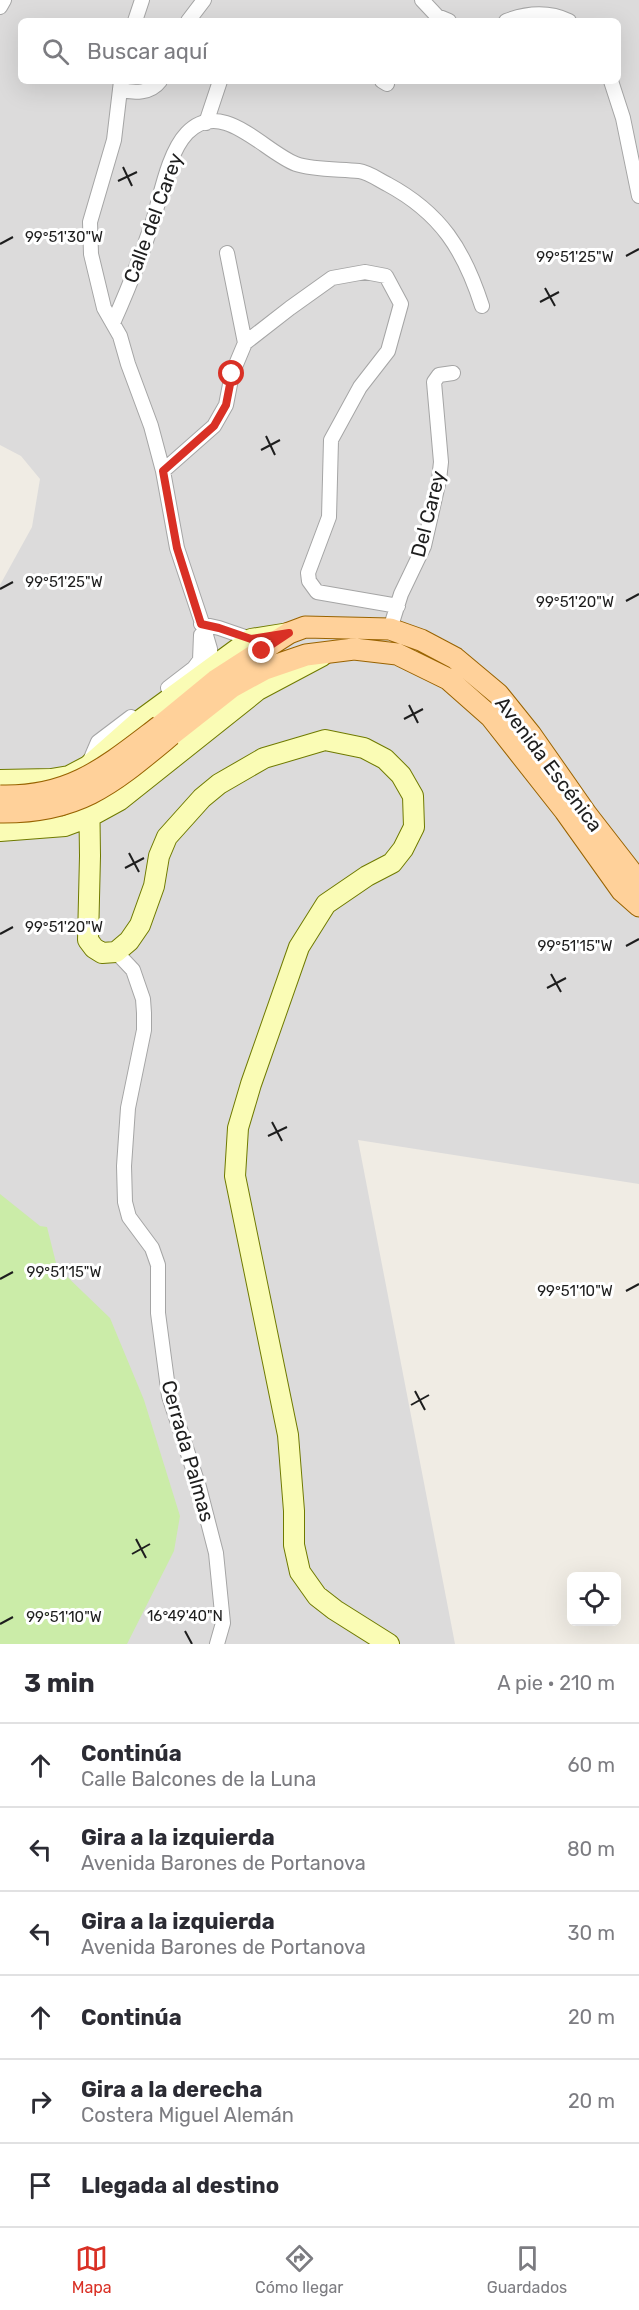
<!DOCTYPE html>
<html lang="es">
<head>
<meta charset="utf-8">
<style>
  :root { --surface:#fff; --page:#f2f2f3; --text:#2b2b33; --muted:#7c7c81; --line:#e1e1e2; --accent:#d93025 }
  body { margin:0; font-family:Rubik,sans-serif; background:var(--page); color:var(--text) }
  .controls { position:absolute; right:18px; bottom:18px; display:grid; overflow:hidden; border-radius:9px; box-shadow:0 6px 24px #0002 }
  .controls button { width:54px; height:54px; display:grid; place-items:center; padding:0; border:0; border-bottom:2px solid var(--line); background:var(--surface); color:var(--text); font:30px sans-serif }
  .stop { position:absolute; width:18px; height:18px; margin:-14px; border:4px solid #d93025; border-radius:50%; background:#fff }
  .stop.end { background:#d93025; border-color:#fff; box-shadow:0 2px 6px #0008 }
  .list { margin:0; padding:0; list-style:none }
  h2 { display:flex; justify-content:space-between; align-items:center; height:78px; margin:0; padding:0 24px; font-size:26px }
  h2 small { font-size:20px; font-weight:400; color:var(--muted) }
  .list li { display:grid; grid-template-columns:39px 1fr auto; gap:18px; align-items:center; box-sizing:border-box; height:84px; padding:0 24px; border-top:2px solid var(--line) }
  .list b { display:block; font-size:22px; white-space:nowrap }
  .list p { margin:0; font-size:20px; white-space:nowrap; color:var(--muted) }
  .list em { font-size:20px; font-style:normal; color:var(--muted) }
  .icon { flex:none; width:33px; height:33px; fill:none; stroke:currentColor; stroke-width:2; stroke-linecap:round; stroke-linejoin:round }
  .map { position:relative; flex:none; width:639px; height:1644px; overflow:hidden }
  .search { position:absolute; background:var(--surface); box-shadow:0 6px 24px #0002; left:18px; right:18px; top:18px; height:66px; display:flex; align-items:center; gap:15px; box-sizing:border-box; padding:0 21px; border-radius:9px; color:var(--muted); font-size:22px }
  .sheet { height:582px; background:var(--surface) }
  nav { display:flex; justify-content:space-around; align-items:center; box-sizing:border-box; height:84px; border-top:2px solid var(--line); background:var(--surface); font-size:16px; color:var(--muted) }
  nav a { display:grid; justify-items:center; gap:3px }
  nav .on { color:var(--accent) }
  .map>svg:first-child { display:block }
</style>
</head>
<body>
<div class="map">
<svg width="639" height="1644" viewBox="0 0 639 1644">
  <rect width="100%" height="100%" fill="#f0ece4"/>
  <path fill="#dcdbdb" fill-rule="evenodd" d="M0,0H639V1184L358,1140L455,1644H111L0,1325V585L32,527L40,479L21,456L0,445ZM21,21H618V81H21Z"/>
  <path fill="#cbeca8" d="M0,1194L40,1226L47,1227L57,1267L110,1318L144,1400L180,1516L174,1551L127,1644H0Z"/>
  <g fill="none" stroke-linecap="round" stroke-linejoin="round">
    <g stroke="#a5a5a5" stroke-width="16">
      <path id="street" d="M422,0L437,16L449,21
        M0,7L4,0
        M135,21L142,0
        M188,21L204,0
        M506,21C527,13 548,11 569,21
        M121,81L114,140L90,222L91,254L104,308L120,336L128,364L151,426L163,471L177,548L205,632L210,649L211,667
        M382,81L387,84
        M611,81L623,118L639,196
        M120,89C134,94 151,93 160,81
        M206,123L220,81
        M227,253L245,343
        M113,323C128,290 141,256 153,221C161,195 168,153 187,133C222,97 264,152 296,164C313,170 340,169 359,171C368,172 379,180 387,184C441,213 464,250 482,306
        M163,471L214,426L226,405L232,374L245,343L290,308L332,278L365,272L386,276L401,304L388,351L360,387L331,440L329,517L308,573L309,581L317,592L398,606
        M201,624L219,628L251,639
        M390,629L401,594L424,546L439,480L441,462L434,382L439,375L453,373
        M168,688L194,668L200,660L201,635
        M89,763L98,742L131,717
        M116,952L133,970L143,999L144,1013V1030L128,1108L124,1166L125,1202L129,1217L152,1248L158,1265V1313L169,1396L199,1487L216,1553L223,1623L217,1644"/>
    </g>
    <g stroke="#6f7a00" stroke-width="22">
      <path id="secondary" d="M0,780L51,779L69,776L88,766L139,721L251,639L289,633
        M89,781L90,856L88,940L94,948L102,953L116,952L129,941L140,925L154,886L159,856L167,837L202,798L219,784L264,758L325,740L364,748L385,759L401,775L413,796L414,827L403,849L392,863L367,876L326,904L299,947L251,1084L238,1128L235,1176L288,1435L294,1511V1545L300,1572L317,1596L335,1610L389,1644
        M0,831L65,826L89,817L120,800L258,690L322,656"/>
    </g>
    <g stroke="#996300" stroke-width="23">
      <path id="primary" d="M160,726L216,680L289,633L305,627L390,629L421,640L455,658L498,694L531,735L587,815L639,882
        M171,735L232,687L265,669L306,655L354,649L397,654L448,679L491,717L565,811L622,891L639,906"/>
    </g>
    <use href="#street" stroke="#fff" stroke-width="14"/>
    <use href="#secondary" stroke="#fafcb5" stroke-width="20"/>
    <use href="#primary" stroke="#ffd19a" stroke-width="21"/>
    <g stroke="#996300" stroke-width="23" stroke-linecap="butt">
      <path id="primary-bridge" d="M0,796C71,798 106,767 160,726
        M0,812C80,813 113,783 171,735"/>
    </g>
    <use href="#primary-bridge" stroke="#ffd19a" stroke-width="21"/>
  </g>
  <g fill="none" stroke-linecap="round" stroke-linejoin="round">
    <path stroke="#d93025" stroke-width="8" d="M232,374L226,405L214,426L163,471L177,548L201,624L219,628L251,639L289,633L262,651"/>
  </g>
  <path fill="none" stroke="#1e1e1e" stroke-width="2" d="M123,167L132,186M118,181L137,172M0,244L13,237M626,256L639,249M545,288L555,306M540,302L559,292M266,436L275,455M261,450L280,440M0,589L13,582M626,601L639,594M409,705L418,723M404,719L423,709M129,853L139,872M125,868L144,858M0,934L13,927M626,946L639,939M551,974L561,992M547,988L566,978M272,1122L282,1141M268,1136L287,1127M0,1279L13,1272M626,1291L639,1284M415,1391L425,1410M411,1405L429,1395M136,1539L146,1558M132,1554L150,1544M0,1624L13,1617M185,1631L192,1644"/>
  <g text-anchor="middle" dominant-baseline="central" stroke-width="6" stroke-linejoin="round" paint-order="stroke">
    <g font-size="20" fill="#1e1e1e" stroke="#fff">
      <text transform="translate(153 218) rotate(-70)">Calle del Carey</text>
      <text transform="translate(428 514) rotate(-76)">Del Carey</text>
      <text transform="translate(549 764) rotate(53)">Avenida Escénica</text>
      <text transform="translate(188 1451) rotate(74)">Cerrada Palmas</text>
    </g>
  </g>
  <g font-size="15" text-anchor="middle" fill="#1e1e1e" stroke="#fff" stroke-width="6" stroke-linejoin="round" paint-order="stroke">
    <text x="64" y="242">99°51'30"W</text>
    <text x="575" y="262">99°51'25"W</text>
    <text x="64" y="587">99°51'25"W</text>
    <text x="575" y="607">99°51'20"W</text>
    <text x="64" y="932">99°51'20"W</text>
    <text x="575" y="951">99°51'15"W</text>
    <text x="64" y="1277">99°51'15"W</text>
    <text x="575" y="1296">99°51'10"W</text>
    <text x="185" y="1621">16°49'40"N</text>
    <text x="64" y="1622">99°51'10"W</text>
  </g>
</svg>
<div class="controls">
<button><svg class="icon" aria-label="locate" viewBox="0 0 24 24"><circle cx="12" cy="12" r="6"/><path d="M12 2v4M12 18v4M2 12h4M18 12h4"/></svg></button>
</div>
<div class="stop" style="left:232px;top:374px"></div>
<div class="stop end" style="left:262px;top:651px"></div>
<div class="search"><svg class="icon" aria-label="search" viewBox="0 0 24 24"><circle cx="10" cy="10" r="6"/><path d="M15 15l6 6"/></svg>Buscar aquí</div>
</div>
<section class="sheet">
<h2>3 min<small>A pie · 210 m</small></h2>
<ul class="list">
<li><svg class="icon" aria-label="ahead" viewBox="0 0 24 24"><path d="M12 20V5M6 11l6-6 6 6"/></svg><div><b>Continúa</b><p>Calle Balcones de la Luna</p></div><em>60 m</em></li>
<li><svg class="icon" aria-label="left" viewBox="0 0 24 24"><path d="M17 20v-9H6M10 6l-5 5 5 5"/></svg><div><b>Gira a la izquierda</b><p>Avenida Barones de Portanova</p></div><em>80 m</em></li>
<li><svg class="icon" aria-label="left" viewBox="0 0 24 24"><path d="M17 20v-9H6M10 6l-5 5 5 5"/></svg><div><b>Gira a la izquierda</b><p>Avenida Barones de Portanova</p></div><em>30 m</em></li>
<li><svg class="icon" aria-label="ahead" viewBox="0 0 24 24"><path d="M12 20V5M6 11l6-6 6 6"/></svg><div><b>Continúa</b></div><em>20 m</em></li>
<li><svg class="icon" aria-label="right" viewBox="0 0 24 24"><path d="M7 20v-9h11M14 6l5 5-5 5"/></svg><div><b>Gira a la derecha</b><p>Costera Miguel Alemán</p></div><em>20 m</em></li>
<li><svg class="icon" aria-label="arrive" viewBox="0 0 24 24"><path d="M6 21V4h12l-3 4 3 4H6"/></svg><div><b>Llegada al destino</b></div></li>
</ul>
</section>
<nav>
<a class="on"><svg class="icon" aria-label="map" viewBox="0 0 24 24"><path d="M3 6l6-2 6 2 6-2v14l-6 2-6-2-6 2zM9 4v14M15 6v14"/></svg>Mapa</a>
<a><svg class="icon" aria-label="directions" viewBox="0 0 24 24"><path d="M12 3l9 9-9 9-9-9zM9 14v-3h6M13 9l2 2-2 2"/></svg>Cómo llegar</a>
<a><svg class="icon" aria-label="saved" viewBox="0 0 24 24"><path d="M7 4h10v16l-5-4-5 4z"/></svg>Guardados</a>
</nav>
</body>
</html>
